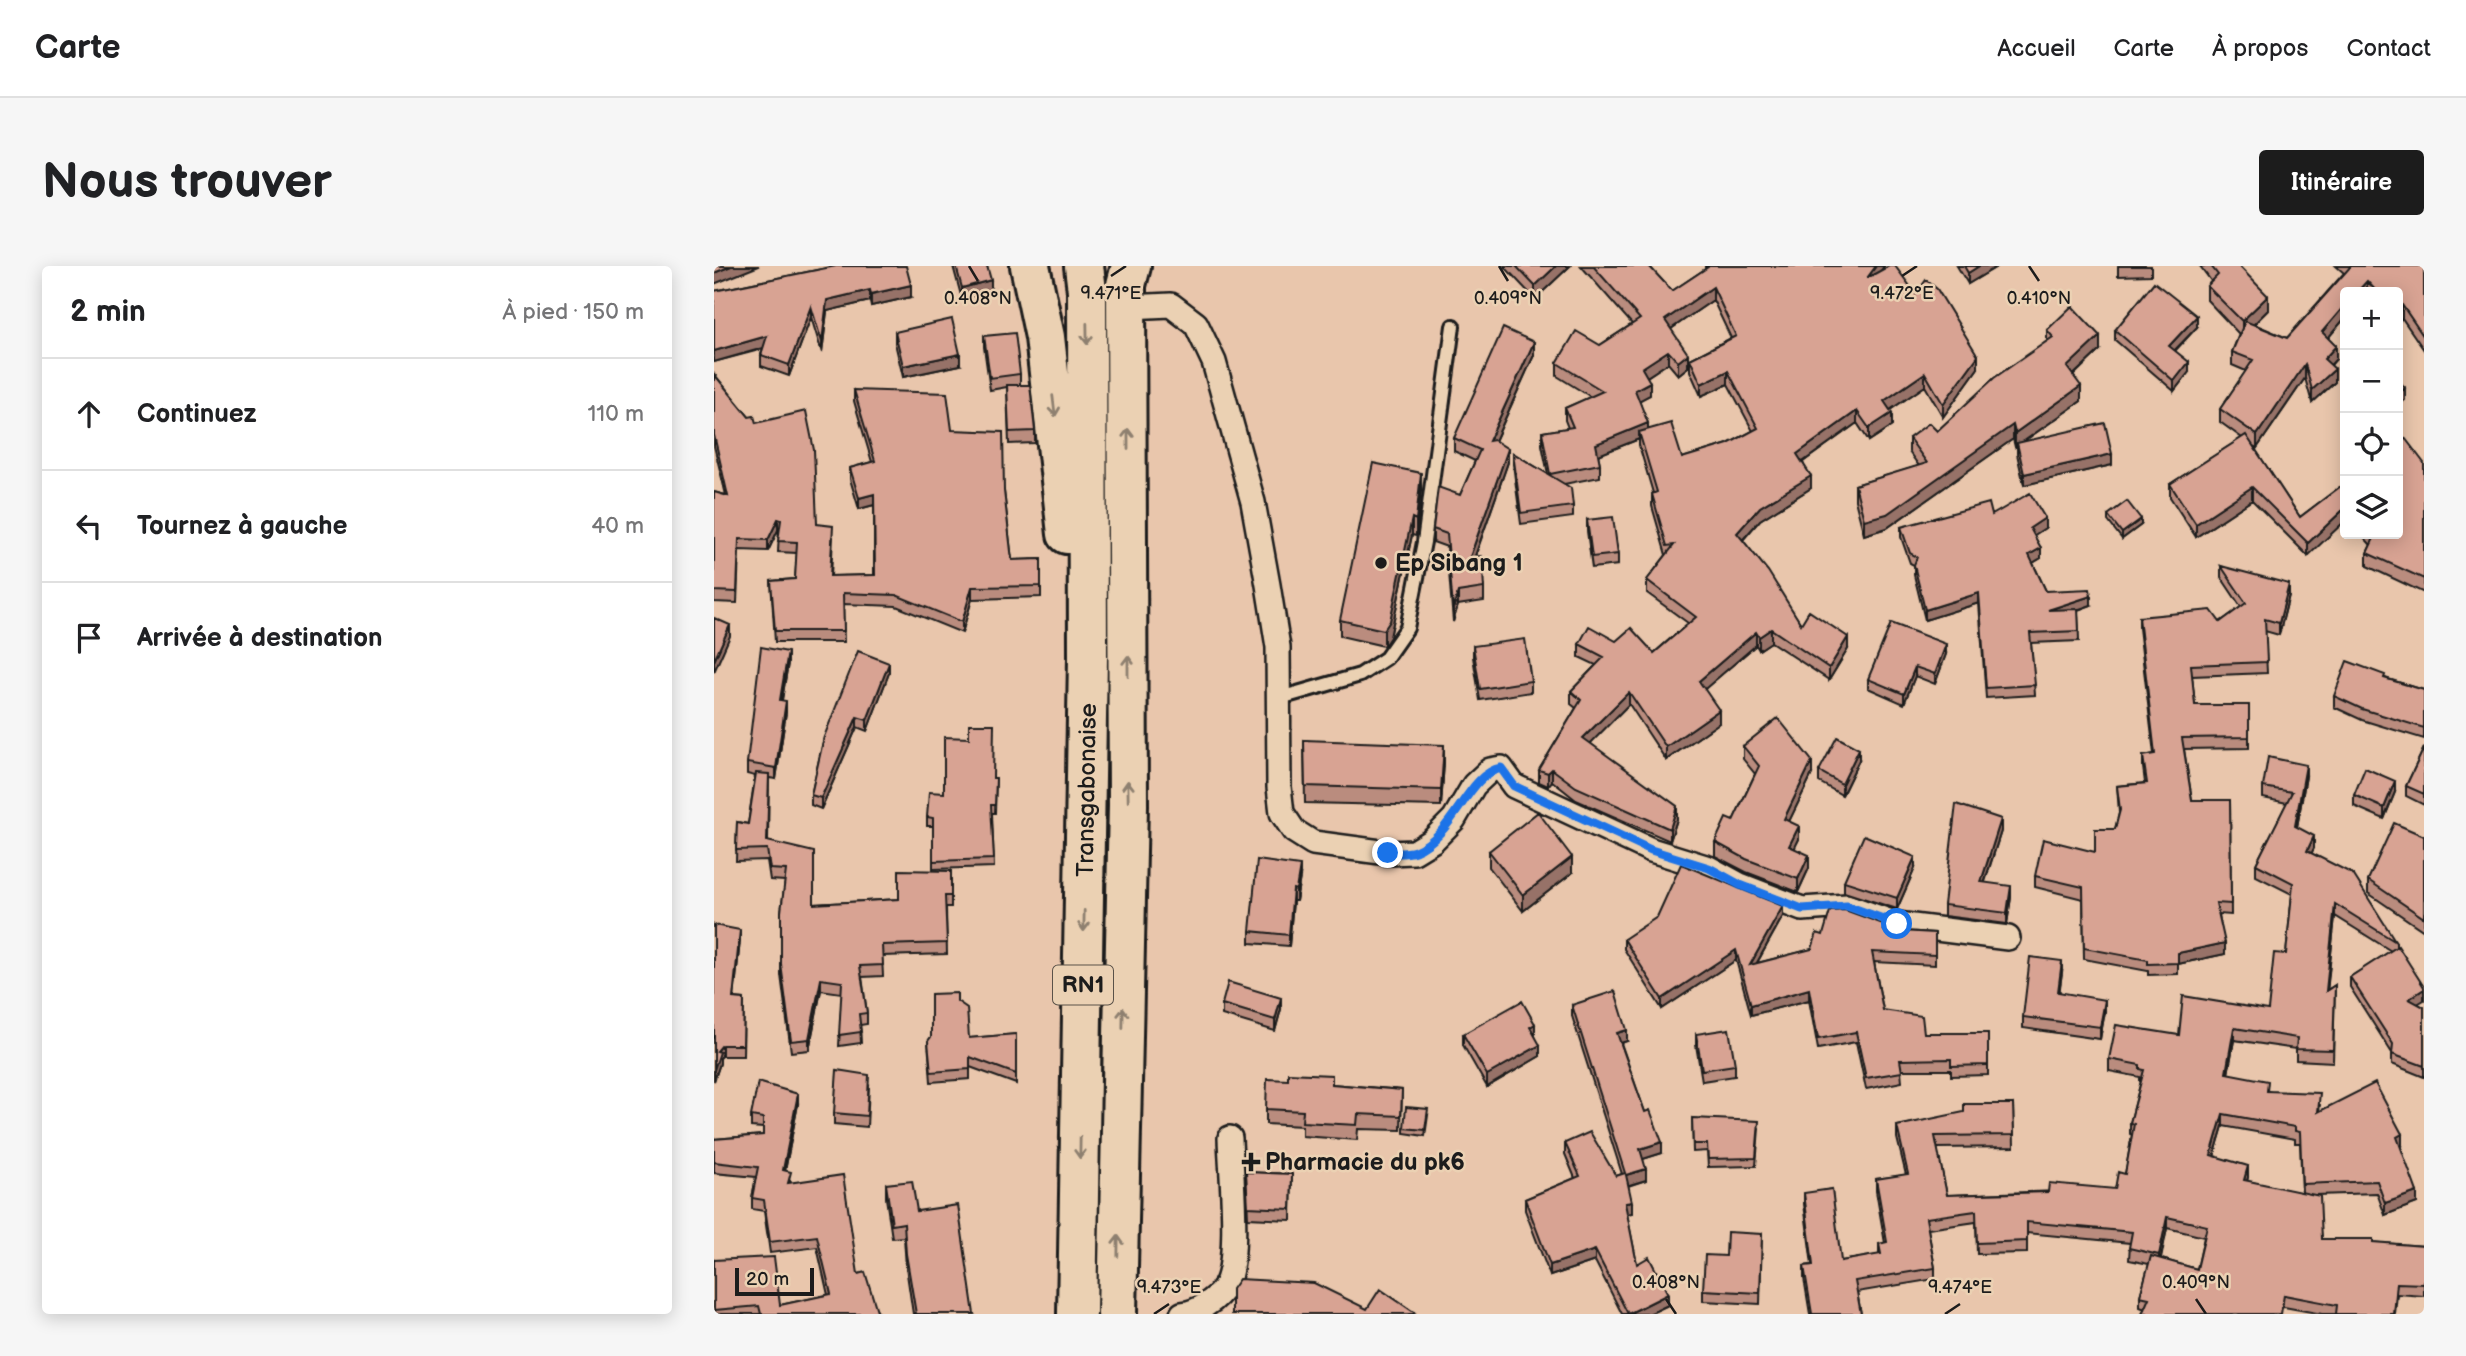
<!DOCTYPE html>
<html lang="fr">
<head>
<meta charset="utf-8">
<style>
  :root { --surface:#fff; --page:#f6f6f6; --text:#202124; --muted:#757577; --line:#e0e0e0; --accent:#1c1c1c }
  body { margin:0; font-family:"Balsamiq Sans",sans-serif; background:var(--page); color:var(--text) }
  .controls { position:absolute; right:21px; top:21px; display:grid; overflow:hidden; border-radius:7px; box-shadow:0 4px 18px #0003 }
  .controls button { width:63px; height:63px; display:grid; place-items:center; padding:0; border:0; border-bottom:2px solid var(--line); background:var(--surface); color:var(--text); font:35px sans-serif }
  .scale { position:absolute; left:21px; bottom:18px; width:79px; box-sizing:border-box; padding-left:7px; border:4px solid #1c1c1c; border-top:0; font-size:19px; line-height:24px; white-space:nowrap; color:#1c1c1c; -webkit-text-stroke:5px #ebd1b3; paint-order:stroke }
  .stop { position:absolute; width:21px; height:21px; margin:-16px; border:5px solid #1a73e8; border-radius:50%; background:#fff }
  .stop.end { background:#1a73e8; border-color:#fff; box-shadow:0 2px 7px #0008 }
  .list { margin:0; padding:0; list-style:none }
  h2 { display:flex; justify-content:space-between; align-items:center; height:91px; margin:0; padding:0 28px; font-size:30px }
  h2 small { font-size:23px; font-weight:400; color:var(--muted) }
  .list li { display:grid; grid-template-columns:46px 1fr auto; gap:21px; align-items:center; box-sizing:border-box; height:112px; padding:0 28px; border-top:2px solid var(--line) }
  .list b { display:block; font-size:26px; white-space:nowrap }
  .list em { font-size:23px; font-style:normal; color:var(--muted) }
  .icon { flex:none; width:38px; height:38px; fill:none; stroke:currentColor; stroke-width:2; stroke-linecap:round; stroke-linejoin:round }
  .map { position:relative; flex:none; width:1710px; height:1048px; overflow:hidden; border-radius:7px }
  header { display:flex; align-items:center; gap:42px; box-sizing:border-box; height:98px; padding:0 35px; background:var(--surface); border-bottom:2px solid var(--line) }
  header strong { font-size:33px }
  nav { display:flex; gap:38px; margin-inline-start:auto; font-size:24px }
  .intro { display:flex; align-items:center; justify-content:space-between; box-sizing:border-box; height:168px; padding:0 42px }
  h1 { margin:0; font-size:49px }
  .button { padding:18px 32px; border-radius:7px; background:var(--accent); color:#fff; font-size:24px; font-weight:700 }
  main { display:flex; gap:42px; padding:0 42px }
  aside { flex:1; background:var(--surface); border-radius:7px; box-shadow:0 4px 18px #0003 }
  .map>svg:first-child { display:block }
</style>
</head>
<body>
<header>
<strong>Carte</strong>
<nav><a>Accueil</a><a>Carte</a><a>À propos</a><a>Contact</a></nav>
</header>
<div class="intro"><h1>Nous trouver</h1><a class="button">Itinéraire</a></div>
<main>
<aside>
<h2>2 min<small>À pied · 150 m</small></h2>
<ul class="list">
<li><svg class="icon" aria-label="ahead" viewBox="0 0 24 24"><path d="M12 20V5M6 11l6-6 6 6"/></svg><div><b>Continuez</b></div><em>110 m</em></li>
<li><svg class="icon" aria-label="left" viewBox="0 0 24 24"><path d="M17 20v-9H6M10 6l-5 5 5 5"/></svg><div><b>Tournez à gauche</b></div><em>40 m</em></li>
<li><svg class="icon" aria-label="arrive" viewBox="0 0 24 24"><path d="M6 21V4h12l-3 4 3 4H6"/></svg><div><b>Arrivée à destination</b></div></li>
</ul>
</aside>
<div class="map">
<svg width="1710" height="1048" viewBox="0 0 1710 1048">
  <rect width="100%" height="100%" fill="#e9c6ac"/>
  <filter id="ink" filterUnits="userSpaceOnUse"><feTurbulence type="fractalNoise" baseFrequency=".0143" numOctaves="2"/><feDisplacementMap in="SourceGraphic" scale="14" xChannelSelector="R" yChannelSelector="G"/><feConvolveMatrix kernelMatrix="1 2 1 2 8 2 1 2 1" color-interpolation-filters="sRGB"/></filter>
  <g filter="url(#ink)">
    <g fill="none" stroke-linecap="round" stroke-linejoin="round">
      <g stroke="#1c1c1c" stroke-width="18">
        <path id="lane" d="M566,432L646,409L672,392L693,362L710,276L739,60"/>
      </g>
      <g stroke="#1c1c1c" stroke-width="28">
        <path id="street" d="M414,41L457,39L482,58L500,96L539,236L554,319L564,381L565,521L568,547L580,565L599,577L674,587L700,586L718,575L740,553L760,519L776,504L787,502L800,520L937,584L995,602L1026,619L1088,643L1133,640L1183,658L1294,672
          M468,1048C484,1046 503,1034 512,1019C526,992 517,907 516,872"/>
      </g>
      <g stroke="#1c1c1c" stroke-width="44">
        <path id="highway" d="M316,0L331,71L353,268
          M363,1048L374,391L373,25L370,0
          M403,1048L414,539L412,19L417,0"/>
      </g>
      <use href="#lane" stroke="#ebd1b3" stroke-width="12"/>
      <use href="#street" stroke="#ebd1b3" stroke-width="23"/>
      <use href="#highway" stroke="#ebd1b3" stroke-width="38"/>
    </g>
    <path fill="#ba8c7e" stroke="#1c1c1c" stroke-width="2" fill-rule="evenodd" d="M122,0L197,31L157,40L156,35L113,45L108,87L97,51L75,110L47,100V89L49,83L0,96V25Z
      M239,0H273L277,25L248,33Z
      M790,0H856L821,33Z
      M867,0H935L958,25L991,3V0H1170L1168,4L1202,28L1264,102L1229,151L1211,120L1176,144L1178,160L1155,175L1143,157L1089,196L1097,222L1046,254L1029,274L1087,358L1134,383L1115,414L1057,376L1045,384L1042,379L990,423L1005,457L952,494L915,438L876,477L963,553L956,575L862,534L838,515L834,520L825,516V504L862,442L857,438V425L882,399L865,391V378L902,375L940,387L974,357L933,327V314L952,289L938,240V228L939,227L925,179V173L884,189L886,198V211L850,218L859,240V251L807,258L799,198V187L834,208L828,179V166L854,162L851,154V142L877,131L843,110V97L886,79L918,58ZM999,34L1017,72L976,93V105L987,130L1014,118L1039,165L1014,178L968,192L934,164L925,134L936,129L933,111L954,97L964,109L974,101L957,63Z
      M1243,0H1284L1254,18Z
      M1404,0H1437V9L1404,10Z
      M1486,0H1525L1554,44L1540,58L1573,72L1630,7L1622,0H1710V84L1688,52L1684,26H1631V52L1614,72L1622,93L1617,99L1621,116L1598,137L1591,112L1543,182L1539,180L1586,251L1631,217L1594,290L1538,234L1482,271L1456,231V218L1528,172L1506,156V143L1532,105L1518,99V86L1525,68L1493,34V20L1497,15Z
      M1483,61L1461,85L1475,106L1460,125L1401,74V64Z
      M1333,64L1386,84L1359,110L1367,135L1310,175L1398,199L1310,219L1303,188V180L1301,181L1299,173L1173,262L1150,269L1141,234V219L1205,200L1195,186V172L1223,165L1333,75Z
      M181,66L246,99L189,111L181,77Z
      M270,70L306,108V119L321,165V177L295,178L293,121L276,124L270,81Z
      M820,89L781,175L794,196L761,291L770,322V335L744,339L739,356L733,281L719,276V263L746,229L761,195L740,185V172Z
      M0,108L35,151L42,157L103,258L119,271L117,310L160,309V239L145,243L136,213V202L158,196L140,135V124L238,164L290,225L298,294L327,293V331L258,333L248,367L182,340L129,338L130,376H61L57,315L81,313L83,287L64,286L65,265L64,264L54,285L25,284L23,337L0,336V226L12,229L0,180Z
      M1631,124V140L1629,137V126Z
      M1710,197V327L1653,300V287L1657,279L1647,268H1684Z
      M707,224L702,270L698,269L676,371L670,380L626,370V354Z
      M1278,249L1331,262L1320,269L1327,292L1319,297L1332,325L1377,339L1364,344L1365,375L1317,377L1321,429L1272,432L1265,337L1211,354L1200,309V299L1196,297L1187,271V261Z
      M1394,249L1427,259L1408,273L1394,255Z
      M873,254L904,288V299L878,302L873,265Z
      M1507,300L1575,329L1565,369L1551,365L1553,407L1478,410L1481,439H1535V482L1470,483L1478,534H1516L1517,649L1505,648L1511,688L1464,698V708L1434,709V705L1370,693L1369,633L1321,621V610L1381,586L1401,563L1405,547L1403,520L1431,517L1429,501V490L1440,488L1425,362V351L1506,356L1527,341L1507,311Z
      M759,380L817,415V426L766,434L759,391Z
      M1232,388L1221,418L1201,410L1190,438L1154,422V413Z
      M74,397L68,434L72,446L62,513L55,512L54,575L100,638L185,633L237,605V641H232L233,688L168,690L169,710L148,711L153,747V758L146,759L147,777L125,780L128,727L107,724L95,784L77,786L67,709V646L71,615L56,614L53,594L22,595L23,556L34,558L41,510L33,508V497Z
      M175,407L153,465L143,461L107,543L97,539V529L110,471Z
      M1671,412L1710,424V473L1648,454L1620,441V430Z
      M590,474L730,496L727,540L591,537Z
      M1029,480L1098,508L1075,555L1085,573L1080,582L1095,602L1084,626L1032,606L1001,590V576L1019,555L1041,508L1029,493Z
      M1710,482V539L1692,530V520Z
      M1145,494L1128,529L1105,516V505Z
      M1592,510L1583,561L1600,582L1597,587L1682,676V681L1704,738L1710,741V811L1678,798V787L1636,721V711L1677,685L1621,650L1613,724L1621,719L1619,796L1582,794V783L1520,774L1514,808L1554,825L1606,839L1605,845L1688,880L1687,881L1703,937L1671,949L1663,927L1602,929L1608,973L1710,980V1030L1683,1028L1681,1048H1608L1570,1041L1431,1043L1426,1041V1030L1435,998L1415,994L1416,977L1313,967V987L1263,988L1262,956L1214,963L1221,1002V1013L1143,1026L1147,1048H1096L1090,1012V1000L1098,999L1090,938V927L1127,995L1165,989V978L1171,977L1162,925V913L1192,909L1183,872V860L1299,838L1300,881L1223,882L1233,929L1401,923L1411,908L1418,869L1416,868V857L1427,815H1426V811L1395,805V793L1465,769L1554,744L1572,688L1578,628L1542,610V598L1573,537L1549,532V521ZM1509,860L1581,873V877H1586L1588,927L1533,915L1534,911L1500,890ZM1453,962L1490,971L1483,1003L1447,993Z
      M279,512H282L281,547H278L280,601L219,603V560H213V551L230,527Z
      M1681,526L1670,553L1640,540V529Z
      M1287,565L1271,616L1297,631L1293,658L1230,650V639Z
      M1710,570V665L1654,627V614Z
      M775,585L858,607L809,645L775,601Z
      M1201,602L1183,643L1130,626V615Z
      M586,611L582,635H579L575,680L536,677V665Z
      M1069,650L1043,697L1098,683L1109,669L1172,664L1221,667V699L1160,696L1169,744L1210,767H1274V809L1237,810V804H1187L1188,816L1152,823L1142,776L1104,783L1095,734L1037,749L1022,694L948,743L910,683V673Z
      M0,659L26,674L20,732L30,733L29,790H8L6,792V797L0,815Z
      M1348,706L1345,726L1391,745L1386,773L1309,762V751Z
      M243,735L255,772L302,768V818L256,801V813L217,816L214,775Z
      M508,738L567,743L561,765L508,749Z
      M858,739L913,775L907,777L931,846L948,887L929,893L932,914L914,920L918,947L913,948L923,998L954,1039L935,1048H908L881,995L836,1010L811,944V933L861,912L851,888V877L902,910L908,908L858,750Z
      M749,768L821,770L826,790L773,821L749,779Z
      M982,768L1021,799V810L988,815L982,779Z
      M618,818L688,824L687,864L644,863L643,874L588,870V860L552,858V843Z
      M155,820L153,861L120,858V847Z
      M84,838L71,905L77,917L144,1008L164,1048H0V994L66,1039L114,1029L103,981L56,987L50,945L38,943V932L42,911L0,907V873L49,869V862L37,861V850Z
      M714,849L711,870L690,867V862Z
      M978,852L1045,862L1042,900L994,901L993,885L979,886Z
      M532,906L578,908L577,954L534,952Z
      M172,918L203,945L260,1048H199L192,1001L190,971L178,972L172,932Z
      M1048,968L1046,1038L989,1035V1024L1012,990Z"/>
    <path fill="#977267" stroke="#1c1c1c" stroke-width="2" d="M17,0H45L0,18V7Z
      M842,0H856L821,33V20Z
      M1162,0H1170L1153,25V12Z
      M1265,0H1284L1254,18V7Z
      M277,14V25L248,33V22Z
      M1653,15V26H1643Z
      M197,19V31L157,40V28Z
      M999,21V34L951,67V54Z
      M156,24V35L113,45L108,87V76L113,34Z
      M1554,30V44L1528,70V55Z
      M1631,39V52L1608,79V66Z
      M1688,39V52L1684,57V44Z
      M97,40V51L75,110V99Z
      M1483,50V61L1455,90V80Z
      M53,70V81L0,96V85Z
      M1386,70V84L1353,115V101Z
      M820,76V89L775,188V175Z
      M1622,80V93L1610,106V93Z
      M954,85V97L928,114V102Z
      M246,88V99L189,111V100Z
      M974,88V101L964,109V96Z
      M1264,90V102L1229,151V138Z
      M1475,96V106L1460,125V115Z
      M1591,98V112L1543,182V169Z
      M1621,103V116L1598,137V124Z
      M1014,105V118L987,130V118Z
      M1211,107V120L1170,148V135Z
      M936,116V129L921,137V124Z
      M1367,120V135L1303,180V177V180L1301,181V167Z
      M1691,122V134L1684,139V128Z
      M1143,145V157L1083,200V188Z
      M1178,147V160L1155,175V162Z
      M934,157V170L925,166V173L882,190V178Z
      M1299,159V173L1173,262L1150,269V254Z
      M794,183V196L756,304V291Z
      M1398,188V199L1310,219V208Z
      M707,207V224L702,270V254Z
      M1097,210V222L1046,254L1023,280V267L1046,241Z
      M1538,221V234L1482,271V258Z
      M160,228V239L145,243V232Z
      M1631,242V255L1594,290V277Z
      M698,252V269L676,371L670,380V364Z
      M1331,252V262L1316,272V262Z
      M64,253V264L54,285V274Z
      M1427,253V259L1408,273V267Z
      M1327,282V292L1315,299V289Z
      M1575,318V329L1565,369V357Z
      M258,321V333L248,367V356Z
      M744,326V339L739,356V343Z
      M1265,327V337L1211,354V344Z
      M1377,330V339L1334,354V344Z
      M16,359V370L0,406V395Z
      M1057,363V376L1045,384V371Z
      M1042,366V379L985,428V415Z
      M1134,371V383L1115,414V402Z
      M1232,378V388L1221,418V408Z
      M74,386V397L66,445V434Z
      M175,397V407L153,465V454Z
      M1201,401V410L1190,438V428Z
      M915,426V438L869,485V472Z
      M72,435V446L62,513V502Z
      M1005,444V457L952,494V481Z
      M143,451V461L107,543V532Z
      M730,479V496L727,540V524Z
      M1145,483V494L1128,529V518Z
      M1098,495V508L1070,566V553Z
      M1592,499V510L1581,572V560Z
      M838,503V515L834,520V507Z
      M1681,515V526L1670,553V542Z
      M963,540V553L956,575V563Z
      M1287,553V565L1267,627V616Z
      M1085,560V573L1075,594V580Z
      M1600,570V582L1593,597V585Z
      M1095,589V602L1084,626V613Z
      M858,591V607L809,645V629Z
      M1201,591V602L1183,643V632Z
      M586,600V611L582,635V624Z
      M1297,620V631L1293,658V647Z
      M579,623V635L575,680V669Z
      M1621,638V650L1612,736V725Z
      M1069,640V650L1036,709V699Z
      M26,664V674L19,743V732Z
      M1511,677V688L1464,698V687Z
      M1022,684V694L948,743V733Z
      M1348,695V706L1344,737V726Z
      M107,713V724L95,784V773Z
      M1095,723V734L1037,749V739Z
      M1710,723V734L1695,743V733Z
      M567,732V743L561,765V754Z
      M1391,734V745L1386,773V761Z
      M821,758V770L816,761Z
      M1520,762V774L1512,819V807Z
      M913,764V775L903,778V767Z
      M8,779V790L6,792V797L0,815V804L3,785Z
      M826,779V790L773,821V809Z
      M84,828V838L69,915V904Z
      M1509,848V860L1497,901V889Z
      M1688,868V880L1683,883V871Z
      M948,876V887L926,894V883Z
      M1534,900V911L1530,926V914Z
      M932,903V914L912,920V909Z
      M1703,926V937L1671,949V937Z
      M918,936V947L911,948V937Z
      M1453,951V962L1445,1000V989Z
      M881,984V995L836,1010V999Z
      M954,1028V1039L935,1048H914Z"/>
    <path fill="#d8a393" stroke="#1c1c1c" stroke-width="2" d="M0,0H17L0,7Z
      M122,0H192L197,19L157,28L156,24L113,34L108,76L97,40L75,99L47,89L53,70L0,85V25Z
      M242,0H273L277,14L248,22Z
      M802,0H842L821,20Z
      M879,0H935L958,25L994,1V0H1162L1153,12L1175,0H1181L1202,28L1212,14L1223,23L1264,90L1229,138L1211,107L1170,135L1178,147L1155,162L1143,145L1083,188L1097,210L1046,241L1023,267L1054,305L1087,358L1095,345L1134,371L1115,402L1057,363L1045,371L1042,366L985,415L1005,444L952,481L915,426L869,472L963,540L956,563L862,521L838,503L834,507L825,504L867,434L857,425L890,391L865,378L875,360L902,375L917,362L940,387L982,351L933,314L960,279L953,280L938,228L943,226L925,166L957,157L968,192L1014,178L1044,162L1014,105L987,118L976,93L1022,70L999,21L951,54L974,88L964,96L954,85L928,102L936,116L921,124L934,157L882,178L886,198L836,208L828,166L859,161L851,142L889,125L843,97L862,65L886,79L926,53Z
      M1250,0H1265L1254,7Z
      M1497,0H1525L1554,30L1528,55L1493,20L1504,9Z
      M1637,0H1710V71L1688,39L1684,44V26H1663L1653,15L1643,26H1631V39L1608,66L1622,80L1610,93L1621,103L1598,124L1591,98L1543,169L1506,143L1539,94L1518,86L1531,55L1573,72Z
      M1440,16L1483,50L1455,80L1475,96L1460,115L1401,64Z
      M1358,40L1386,70L1353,101L1367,120L1301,167L1299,159L1173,248L1150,254L1141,219L1213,197L1195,172L1215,157L1223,165L1280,112L1339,71L1333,64Z
      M238,53L246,88L189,100L181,66Z
      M789,62L820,76L775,175L780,174L794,183L756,291L768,290L770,322L744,326L739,343L733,268L719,263L724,221L746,229L766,184L740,172Z
      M301,67L306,108L276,112L270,70Z
      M0,108L35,151L40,150L42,157L92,145L100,184L103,258L119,260L116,310L161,309L160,228L145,232L136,202L161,195L140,124L233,127L238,164L289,166L290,225L298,294L327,293V320L258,321L248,356L182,329L129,327L130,365H61L57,315L81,313L83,276L64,275L67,254L64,253L54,274L25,273L23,326L0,325V226L14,230L0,169Z
      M1684,113L1691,122L1684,128Z
      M293,119H316L321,165L295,166Z
      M1391,157L1398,188L1310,208L1303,177Z
      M1532,169L1586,251L1631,217V242L1594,277L1538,221L1482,258L1456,218Z
      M1691,172L1710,197V313L1653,287L1661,270L1658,268H1684V177Z
      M799,187L857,222L859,240L807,247Z
      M659,197L707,207L702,254L698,252L676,355L670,364L626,354Z
      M1316,227L1331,252L1316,262L1327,282L1315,289L1332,325L1376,323L1377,330L1334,344L1364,343L1365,365L1316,367L1321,419L1272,422L1265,327L1211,344L1200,299L1203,291L1196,287L1187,261L1275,237L1278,249Z
      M1413,235L1427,253L1408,267L1394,249Z
      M899,251L904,288L878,291L873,254Z
      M1507,300L1575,318L1565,357L1551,353L1553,396L1477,399L1481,439H1535V471L1468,472L1478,534H1516L1517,638L1502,637L1511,677L1464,687V697L1434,698V694L1370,682L1369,621L1321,610L1329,573L1381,586V563H1401L1406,544L1403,520L1433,517L1429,490L1441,488L1425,351L1497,344L1506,356L1532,337Z
      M0,352L16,359L0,395Z
      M1177,357L1232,378L1221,408L1201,401L1190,428L1154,413Z
      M811,373L817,415L766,423L759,380Z
      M47,381L74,386L66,434L72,435L62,502L33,497Z
      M144,385L175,397L153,454L143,451L107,532L97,529L110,471Z
      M1633,395L1671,409L1670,412L1710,424V462L1648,443L1620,430Z
      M1064,452L1098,495L1070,553L1085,560L1075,580L1095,589L1084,613L1032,593L1001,576L1012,552L1019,555L1045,500L1029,480Z
      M255,458H280L279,512H282L281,539H277L280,593L219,595V552L213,551L215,526L230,527V471L255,472Z
      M1123,471L1145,483L1128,518L1105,505Z
      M590,474L730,479L727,524L591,520Z
      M1710,482V528L1692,520Z
      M1554,491L1592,499L1581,560L1600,570L1593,585L1639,608L1682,676L1621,638L1612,725L1621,719L1619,784L1582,783L1583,772L1520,762L1512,807L1554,815L1553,825L1606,827L1604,846L1661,817L1688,868L1683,871L1703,926L1671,937L1663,915L1588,918L1586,866L1581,865V861L1509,848L1497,889L1534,900L1530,914L1606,930L1608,973H1659V976L1710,980V1018L1683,1017L1680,1048H1622L1623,1039L1570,1029L1567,1048H1428L1435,1032L1426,1030L1437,990L1483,1003L1493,960L1453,951L1445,989L1415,982L1418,966L1313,956V975L1263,977L1262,945L1212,952L1221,1002L1141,1015L1147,1048H1098L1090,1000L1099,999L1090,927L1118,923L1127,995L1167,988L1165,978L1173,976L1162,913L1194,908L1183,860L1250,846V838H1299L1300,869L1221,870L1233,929L1334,926L1335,917L1401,923L1404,906L1411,908L1420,858L1416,857L1430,804L1426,803V799L1395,793L1402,759L1465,769L1469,730L1554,744L1560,687L1572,688L1579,617L1542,598L1578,526L1549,521Z
      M1651,502L1681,515L1670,542L1640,529Z
      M42,507L55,508L53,575L100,586V638L185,633V604L237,605V630H231L233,677L168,679L169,699L146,700L153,747L145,748L147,766L125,769L128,716L107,713L95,773L77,775L67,698V646L72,604L56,603L53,583L22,584L23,556L34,558Z
      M1242,538L1287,553L1267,616L1297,620L1293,647L1230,639Z
      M824,546L858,591L809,629L775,585Z
      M1680,557L1710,570V652L1654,614Z
      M1150,569L1201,591L1183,632L1130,615Z
      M543,594L586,600L582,624L579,623L575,669L536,665Z
      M967,598L1069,640L1036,699L1098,683L1103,667L1109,669L1116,645L1131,644L1172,659L1170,664L1221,667V689L1158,686L1169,744L1208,750L1210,767H1274V799L1237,800V793L1186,794L1188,806L1152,812L1142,766L1104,773L1095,723L1037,739L1022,684L948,733L910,673L943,651Z
      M0,659L26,664L19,732L30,733L29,779H8L3,785L6,786L0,804Z
      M1684,680L1710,721V723L1695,733L1710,741V800L1678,788L1679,778L1636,711Z
      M1316,691L1348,695L1344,726L1391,734L1386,761L1309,751Z
      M514,716L567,732L561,754L508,738Z
      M901,725L913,764L903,767L931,846L936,844L948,876L926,883L932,903L912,909L918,936L911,937L923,998L935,991L954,1028L914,1048L881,984L836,999L811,933L866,910L851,877L876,866L902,910L911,907L858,739Z
      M243,727V735L253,742L255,772L302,768V808L256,791V803L217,806L214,775L217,771V728Z
      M808,735L821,758L816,761L826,779L773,809L749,768Z
      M1015,763L1021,799L988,804L982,768Z
      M123,804L155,809L153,850L120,847Z
      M574,807L618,809V818L688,824L687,850L644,848L643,859L588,856L589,845L552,843L553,813L574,814Z
      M44,816L84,828L69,904L77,906L74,917L129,909L144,1008L151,1006L164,1048H47L45,1040L1,1044V1048H0V994L60,991L66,1039L117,1028L103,970L56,976L50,934L38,932L44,901L0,896V873L49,869V852L37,850Z
      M692,841L714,843L711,864L690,862Z
      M978,852L1045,855L1042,892L994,893L993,878H979Z
      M532,906L578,908L577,943L534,941Z
      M198,915L203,945L244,939L260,1048H202L192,988L190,957L178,959L172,918Z
      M1013,966L1048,968L1046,1027L989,1024L991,989L1012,990Z
      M525,1013L600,1017L653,1043L666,1023L701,1047L700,1048H518V1023Z"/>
    <defs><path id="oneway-shaft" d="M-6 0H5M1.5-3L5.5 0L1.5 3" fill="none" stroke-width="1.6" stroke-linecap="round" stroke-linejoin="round" transform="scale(1.75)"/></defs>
    <g stroke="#8e806f">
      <use href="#oneway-shaft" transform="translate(373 68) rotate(89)"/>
      <use href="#oneway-shaft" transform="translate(340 140) rotate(83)"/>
      <use href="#oneway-shaft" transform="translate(414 173) rotate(-90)"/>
      <use href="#oneway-shaft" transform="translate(414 400) rotate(-90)"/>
      <use href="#oneway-shaft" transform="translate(414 525) rotate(-91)"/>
      <use href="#oneway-shaft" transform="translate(370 655) rotate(91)"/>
      <use href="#oneway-shaft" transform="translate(409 752) rotate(-89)"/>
      <use href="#oneway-shaft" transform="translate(366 882) rotate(91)"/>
      <use href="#oneway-shaft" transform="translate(404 980) rotate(-89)"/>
    </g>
  </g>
  <g fill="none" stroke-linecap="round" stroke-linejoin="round" filter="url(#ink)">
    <path stroke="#1a73e8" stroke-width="9" d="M674,587C682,587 693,588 701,585C741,569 753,508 787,502L800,520L937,584L995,602L1026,619L1088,643L1133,640L1183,658"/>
  </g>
  <path fill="none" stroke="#1c1c1c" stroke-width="2.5" d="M255,0L264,15M785,0L794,15M1315,0L1325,15M397,10L412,0M1188,10L1203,0M952,1033L962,1048M1482,1033L1492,1048M440,1048L455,1038M1231,1048L1246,1038"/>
  <g fill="#1c1c1c" stroke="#ebd1b3" stroke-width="2.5">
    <circle cx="667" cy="297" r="7"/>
    <path d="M533.5 885.5h7v7h7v7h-7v7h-7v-7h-7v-7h7z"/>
  </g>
  <g text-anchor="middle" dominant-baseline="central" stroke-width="5" stroke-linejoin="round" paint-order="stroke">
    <rect fill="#ebd1b3" stroke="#5a5249" stroke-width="2" x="339" y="699.5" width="60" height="39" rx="5"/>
    <g font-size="23" font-weight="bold" fill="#1c1c1c">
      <text x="369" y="719">RN1</text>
    </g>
    <g font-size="24" font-weight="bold" fill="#1c1c1c" stroke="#ebd1b3" text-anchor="start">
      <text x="681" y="297">Ep Sibang 1</text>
      <text x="551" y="896">Pharmacie du pk6</text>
    </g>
    <g font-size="24" fill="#1c1c1c" stroke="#ebd1b3">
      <text transform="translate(373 524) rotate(-89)">Transgabonaise</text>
    </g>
  </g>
  <g font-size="18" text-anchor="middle" fill="#1c1c1c" stroke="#ebd1b3" stroke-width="5" stroke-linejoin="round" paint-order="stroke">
    <text x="397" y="33">9.471°E</text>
    <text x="1188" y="33">9.472°E</text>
    <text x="794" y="38">0.409°N</text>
    <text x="264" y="38">0.408°N</text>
    <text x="1325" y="38">0.410°N</text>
    <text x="952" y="1022">0.408°N</text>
    <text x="1482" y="1022">0.409°N</text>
    <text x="455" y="1027">9.473°E</text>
    <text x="1246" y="1027">9.474°E</text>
  </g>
</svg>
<div class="controls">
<button>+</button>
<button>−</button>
<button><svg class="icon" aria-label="locate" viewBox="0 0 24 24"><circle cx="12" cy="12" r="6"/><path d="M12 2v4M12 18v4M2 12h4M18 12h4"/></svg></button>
<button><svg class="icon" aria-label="layers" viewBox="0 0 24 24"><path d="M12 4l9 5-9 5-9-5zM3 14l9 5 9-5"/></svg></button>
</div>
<div class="scale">20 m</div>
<div class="stop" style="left:1183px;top:658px"></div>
<div class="stop end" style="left:674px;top:587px"></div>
</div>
</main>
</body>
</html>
